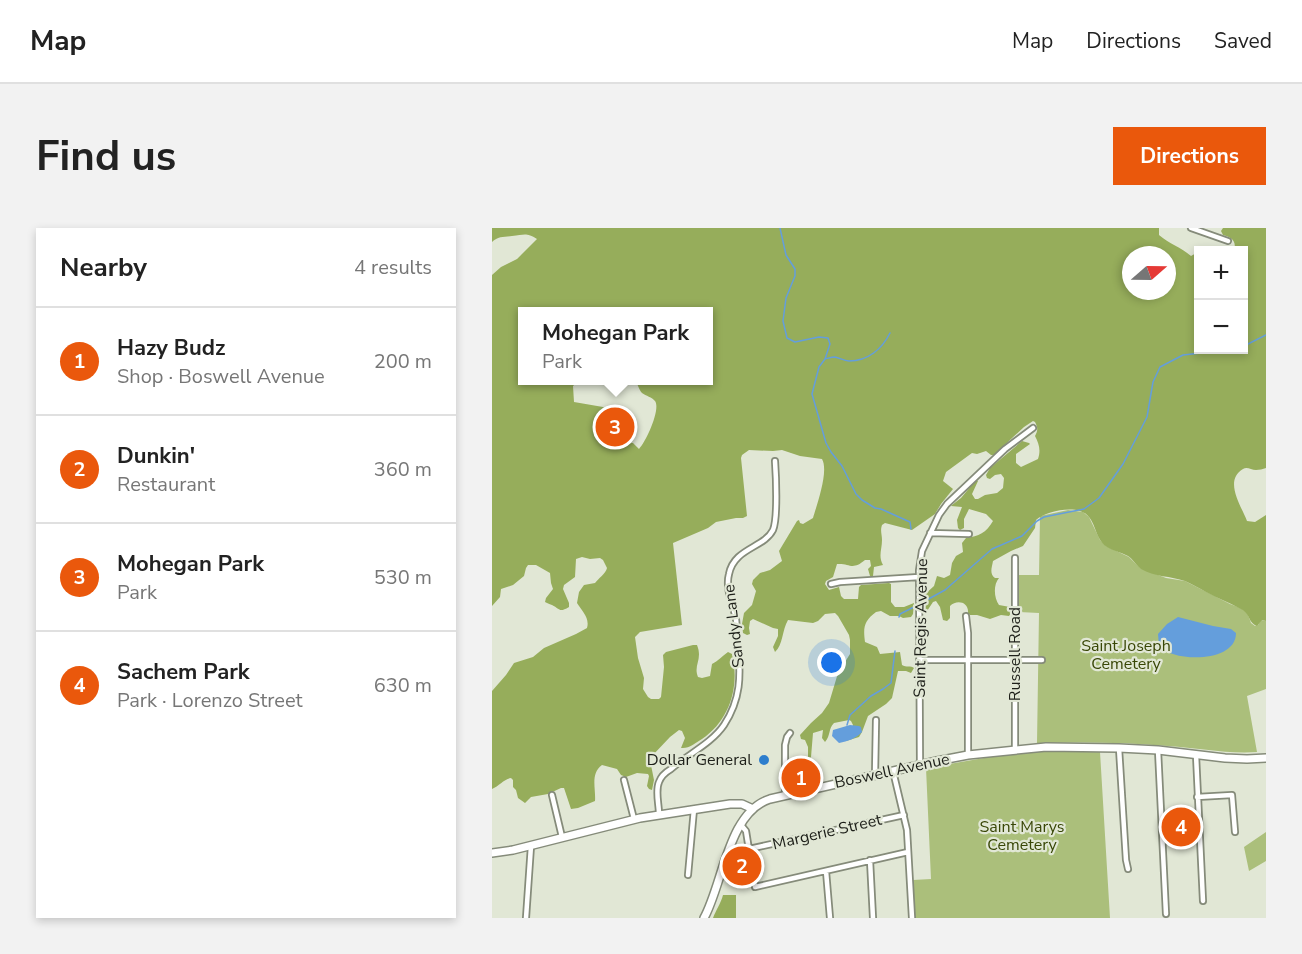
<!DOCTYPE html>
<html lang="en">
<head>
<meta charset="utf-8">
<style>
	:root { --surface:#fff; --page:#f2f2f2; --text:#222; --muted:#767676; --line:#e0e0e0; --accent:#ea580c }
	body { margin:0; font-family:"Nunito Sans",sans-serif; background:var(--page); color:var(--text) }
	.controls { position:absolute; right:18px; top:18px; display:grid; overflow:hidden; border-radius:0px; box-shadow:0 3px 9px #0003 }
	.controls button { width:54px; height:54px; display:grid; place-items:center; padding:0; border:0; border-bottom:2px solid var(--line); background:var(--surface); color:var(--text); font:30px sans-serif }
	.compass { position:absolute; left:630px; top:18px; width:54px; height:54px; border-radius:50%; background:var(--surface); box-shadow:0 3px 9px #0003; rotate:70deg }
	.you { position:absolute; left:340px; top:435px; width:21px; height:21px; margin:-15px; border:4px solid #fff; border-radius:50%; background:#1a73e8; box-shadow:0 0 0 9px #1a73e833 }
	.badge { display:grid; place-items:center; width:39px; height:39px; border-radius:50%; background:var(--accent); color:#fff; font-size:20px; font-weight:700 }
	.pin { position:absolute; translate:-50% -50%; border:3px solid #fff; box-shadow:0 2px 6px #0006 }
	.popup { position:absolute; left:26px; top:79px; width:195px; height:78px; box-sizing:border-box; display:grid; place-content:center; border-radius:0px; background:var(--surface); filter:drop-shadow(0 2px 4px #0005); font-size:20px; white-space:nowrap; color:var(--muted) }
	.popup b { font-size:22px; color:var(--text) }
	.popup::after { content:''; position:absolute; left:50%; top:100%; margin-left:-12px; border:12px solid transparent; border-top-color:var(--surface) }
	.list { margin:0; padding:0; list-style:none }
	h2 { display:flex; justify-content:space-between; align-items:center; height:78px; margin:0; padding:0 24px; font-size:26px }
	h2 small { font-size:20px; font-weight:400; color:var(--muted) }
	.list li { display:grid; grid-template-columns:39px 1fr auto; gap:18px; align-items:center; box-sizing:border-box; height:108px; padding:0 24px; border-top:2px solid var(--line) }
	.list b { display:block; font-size:22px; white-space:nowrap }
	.list p { margin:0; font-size:20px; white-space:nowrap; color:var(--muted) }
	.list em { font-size:20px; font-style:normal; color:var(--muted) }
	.map { position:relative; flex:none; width:774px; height:690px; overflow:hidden; border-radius:0px }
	header { display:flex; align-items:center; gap:36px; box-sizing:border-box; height:84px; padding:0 30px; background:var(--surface); border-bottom:2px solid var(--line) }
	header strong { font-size:28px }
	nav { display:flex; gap:33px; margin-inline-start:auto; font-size:21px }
	.intro { display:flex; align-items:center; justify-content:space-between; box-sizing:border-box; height:144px; padding:0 36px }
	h1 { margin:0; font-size:42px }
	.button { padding:15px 27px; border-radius:0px; background:var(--accent); color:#fff; font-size:21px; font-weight:700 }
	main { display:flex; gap:36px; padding:0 36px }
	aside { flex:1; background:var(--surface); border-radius:0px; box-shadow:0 3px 9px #0003 }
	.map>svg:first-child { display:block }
	.green { fill:#abbf7b }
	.forest { fill:#96ad5b; fill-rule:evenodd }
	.water { fill:#649edc }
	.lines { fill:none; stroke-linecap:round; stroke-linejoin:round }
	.stream { stroke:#649edc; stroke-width:1.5 }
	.street-casing { stroke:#858b7a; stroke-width:8 }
	.secondary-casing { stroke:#858b7a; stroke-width:10 }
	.street { stroke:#fff; stroke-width:4.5 }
	.secondary { stroke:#fff; stroke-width:7 }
	.poi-dot { fill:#2d7ecd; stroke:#e1e7d5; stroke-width:2 }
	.labels { text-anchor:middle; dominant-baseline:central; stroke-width:4.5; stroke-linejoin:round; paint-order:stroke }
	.street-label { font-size:16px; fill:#1d1f19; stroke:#e1e7d5 }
	.park-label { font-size:16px; fill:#384606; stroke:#e1e7d5 }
	.poi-label { font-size:16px; fill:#1d1f19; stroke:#e1e7d5; text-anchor:end }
</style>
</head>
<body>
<header>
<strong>Map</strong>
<nav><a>Map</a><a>Directions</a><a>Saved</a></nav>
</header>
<div class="intro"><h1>Find us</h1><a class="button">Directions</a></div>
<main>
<aside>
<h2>Nearby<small>4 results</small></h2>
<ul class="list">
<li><span class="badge">1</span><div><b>Hazy Budz</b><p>Shop · Boswell Avenue</p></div><em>200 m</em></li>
<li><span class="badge">2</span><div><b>Dunkin'</b><p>Restaurant</p></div><em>360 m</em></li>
<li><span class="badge">3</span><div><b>Mohegan Park</b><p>Park</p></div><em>530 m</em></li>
<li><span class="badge">4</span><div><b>Sachem Park</b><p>Park · Lorenzo Street</p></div><em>630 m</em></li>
</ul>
</aside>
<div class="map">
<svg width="774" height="690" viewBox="0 0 774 690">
	<rect width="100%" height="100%" fill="#e1e7d5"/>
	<path class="green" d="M576,282L591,284L597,289L608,312L614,318L637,329L648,340L674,350L693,353L738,376L746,379L755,384L759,395L763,398L766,397L769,392L774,393V461L755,468L765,524C735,526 706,520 676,518C633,514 589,514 545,515L547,385L527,384V347H547L548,288Z
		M546,524H608L618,690H423L421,652L439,651L434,540L498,529Z
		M704,587L706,609L673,611L671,589Z
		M774,604V633L757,643L752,619Z"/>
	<path class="forest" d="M0,0H667V7C677,16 689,19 699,28L706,24V122H752V22H742C745,13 739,9 731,7L729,3L731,0H774V240C771,241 767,242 764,242C759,242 755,238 751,241C731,253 750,279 755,293L763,294L774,287V393L770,392L765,398C755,394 760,386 747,380C736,374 725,370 714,364C707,360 700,356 693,353C679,348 662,349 649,341C644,337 641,331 636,328C629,324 621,323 615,319C601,310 605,288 588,283C575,279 553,284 544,292L543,300L531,318L519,323L501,333C500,339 497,346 503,350H507C501,357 502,370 507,377L518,379L519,385L517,388L509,387L498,391L485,387H478L476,385C477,374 465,371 458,378V390L455,393L451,392L448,379L444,373L441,374L435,383L432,384L431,368L442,358L445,348L452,350L458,347L460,335L464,328L471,324L470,315L474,310C487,308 494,305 501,293L494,286L477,281L472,291V300L468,302L466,300L465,292L470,279L459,278L460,277L469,270L484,252L486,253L480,266L483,271H486L493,267L505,265L511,260L512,250L509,246L503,247L498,251L495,250L494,247L498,240L530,213L537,215L538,216L524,226V235L529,239L546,231C549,222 547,216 543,208C546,202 546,200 543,194L541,193L532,199L502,227H499L494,223L485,226L480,225L454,244L451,253L461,261L449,276L443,286L420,302L393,295L390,297C388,303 390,306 390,312C390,322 386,328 391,337L382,339L381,348H378L376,341L379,338L378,332H373C360,343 358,335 345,336L341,349L334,353L333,356L337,362L347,359L349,368L352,371H366L367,359L369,357L397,355L399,356V374L403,379H412L422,375L421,386L419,389L411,390L407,388H398L389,383L384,384C372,393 371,399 373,414L385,419L388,426L408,424L410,437C414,440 419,437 422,440L419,445L414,443H406L400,470L394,476L376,488L370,504L367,509L354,513L361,497L359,493L357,492L342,495C336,501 339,507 333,514L330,510L331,502L321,505L319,529L316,532V519L313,512L309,511L308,507L319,495L330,485L337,475L346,445L358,426V412L357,407L346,388L343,385L333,386L326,393L321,395L296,392C290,402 291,417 283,424L281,419L286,408V401L281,400L261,391L258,393L257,400L258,406L255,407L251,405L250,396L252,385L260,377L264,363L260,356L261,352L268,345L278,342L290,333L287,323L305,293L307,292L308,295L311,296L321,290C325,276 337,243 330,231L308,228L290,222L281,223L257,222L250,227L249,230L255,288L251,290H244L224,294L216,300L181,315L190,397L148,404L143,409L146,430L152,450L151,461L156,469L159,471H167L169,469L172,439L171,427L174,424L201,417H205C211,432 201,437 206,449L210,450L218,448L220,436C226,433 230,428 236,424L240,426C248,458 238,492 210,511C203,515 197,521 189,520L193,510L190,503L187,502L178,509L160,528L158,532L162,552L160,562L157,561L155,558L157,548L156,546L145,545L134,549L129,547L125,541L110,537C98,546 104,560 103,573L86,580L79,581L72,560H69L56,566L39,569L33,575L26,570L24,562L21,559V552L19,550C12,551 7,558 0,561V463L14,447L22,435L41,429L52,420L84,406L95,400C98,390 90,383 85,375L87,364L92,357L103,355C106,351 114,345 115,340L111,332L108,330L98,331L90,329L84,331L83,349L72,357L71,361L77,375V379C67,385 68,381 60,377C57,376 55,375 53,374L54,370L61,361L59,355L58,345L44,337H36L34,340L32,348L21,357L9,361L8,369L0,378V47L9,39L25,31L45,11C34,4 32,7 20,8C12,9 6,8 0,14ZM639,27H675V63H639ZM30,83H216V152L143,153C146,156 147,162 150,165C154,168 160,169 163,173C169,181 154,214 147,221L141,215L132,214L126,211L122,200L121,186L120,184L111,179L82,174L81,158L87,153L30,152Z
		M231,667H244V690H221C224,682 229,675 231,667Z"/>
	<path class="water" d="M686,389L721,398L739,401L744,405C744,436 680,434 667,418L666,406L675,396Z
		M358,497L367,498L369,499L370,504C363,511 356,513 347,515L340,508L341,502Z"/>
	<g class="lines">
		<path class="stream" d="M288,0L294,27L303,41V48L294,70L291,93L295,110L303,114L327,109L336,110L338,116L333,131L327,139L320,166L334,215L339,224L350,238L364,266L370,272L383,280L389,281L418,294L419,301
			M752,118L774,107
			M333,131C337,130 340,129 343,129C348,130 352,133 357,133C376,133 390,121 398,105
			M431,374L453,362L500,321L530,308L545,293L552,289L592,281L607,270L631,236L655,189L661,154L668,139L691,127L736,122
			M407,389L408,386L422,379
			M355,497L358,487L379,468L391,461L399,455L403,423"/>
		<g class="street-casing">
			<path id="street" d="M699,0L736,13
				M438,305L477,306
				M339,356L348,354L427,349
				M474,388L476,405V527
				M427,432H550
				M627,520L634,632L636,641
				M523,522V330
				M666,522L674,686
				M704,527L711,673
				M428,537L427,342L430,323L447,287L455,276L513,221L541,200
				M401,543L415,602L420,690
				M383,547L384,492
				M132,552L142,591
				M60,567L70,609
				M293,567V517L295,509L298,505
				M705,569L740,567L743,604
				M167,586C167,576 163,563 167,554C169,548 174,544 179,541C195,527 220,515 232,497C249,471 249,448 246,418C245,409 245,400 244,391C241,376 233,361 237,346C242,320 272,320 281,302C286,290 284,247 283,233
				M249,597L254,603L263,659L416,624
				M257,621L412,587
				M378,632L381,690
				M334,643L338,690
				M196,647L202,581
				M34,690L39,618"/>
		</g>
		<g class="secondary-casing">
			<path id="secondary" d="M0,625L21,622L148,590L238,576H250L261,581
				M212,690C231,656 236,584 278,571L445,533L476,527L554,519L627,520L666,522L733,530L755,531L774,530"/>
		</g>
		<use href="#street" class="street"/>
		<use href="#secondary" class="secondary"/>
	</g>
	<circle class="poi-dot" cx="272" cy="532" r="6"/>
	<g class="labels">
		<g class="street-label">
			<text transform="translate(242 398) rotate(-97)">Sandy Lane</text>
			<text transform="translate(429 400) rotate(-89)">Saint Regis Avenue</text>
			<text transform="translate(523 426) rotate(-90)">Russell Road</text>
			<text transform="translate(400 543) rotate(-12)">Boswell Avenue</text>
			<text transform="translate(335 604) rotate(-13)">Margerie Street</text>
		</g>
		<g class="park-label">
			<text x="634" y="418">Saint Joseph<tspan x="634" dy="18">Cemetery</tspan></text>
			<text x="530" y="599">Saint Marys<tspan x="530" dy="18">Cemetery</tspan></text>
		</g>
		<g class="poi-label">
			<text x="260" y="532">Dollar General</text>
		</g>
	</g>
</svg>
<div class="controls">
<button>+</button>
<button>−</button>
</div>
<svg class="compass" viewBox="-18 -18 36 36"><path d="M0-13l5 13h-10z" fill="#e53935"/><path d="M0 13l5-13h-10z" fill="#767676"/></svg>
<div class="you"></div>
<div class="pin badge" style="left:309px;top:550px">1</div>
<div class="pin badge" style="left:250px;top:638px">2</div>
<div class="pin badge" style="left:123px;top:199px">3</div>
<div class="popup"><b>Mohegan Park</b>Park</div>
<div class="pin badge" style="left:689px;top:599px">4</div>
</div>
</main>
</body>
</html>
